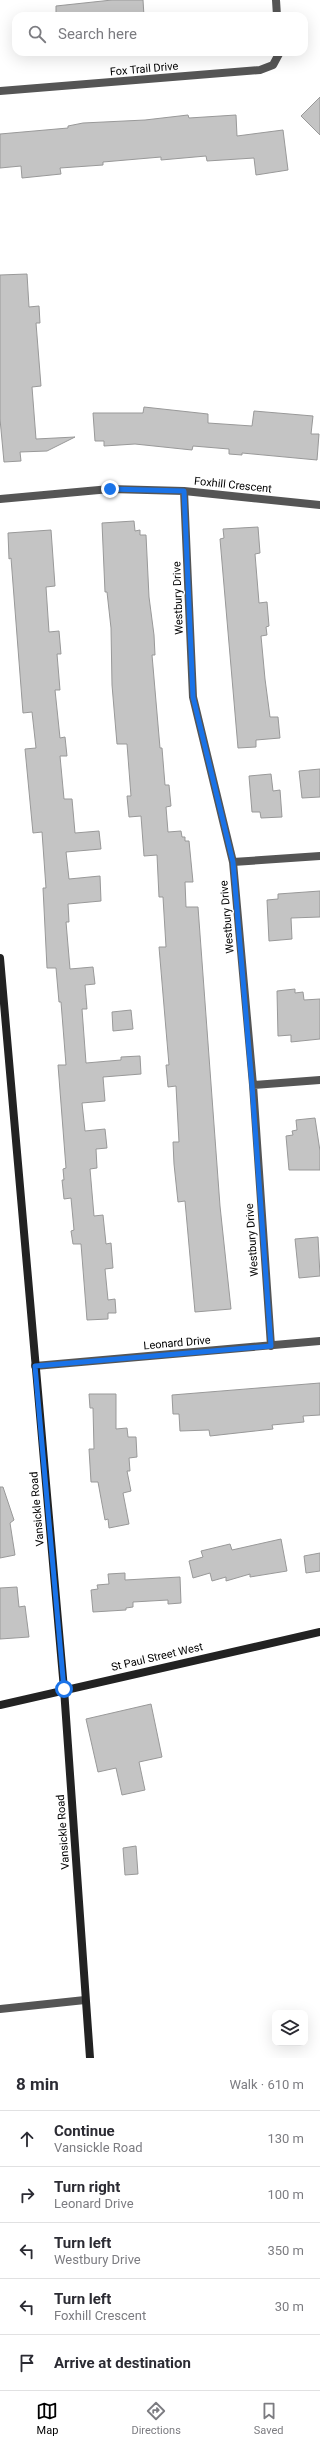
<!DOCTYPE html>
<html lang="en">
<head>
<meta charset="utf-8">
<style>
	:root { --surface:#fff; --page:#f2f2f3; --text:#2b2b33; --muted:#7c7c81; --line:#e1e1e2; --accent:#000 }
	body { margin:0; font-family:Roboto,sans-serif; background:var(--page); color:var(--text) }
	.controls { position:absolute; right:12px; bottom:12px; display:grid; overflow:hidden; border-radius:8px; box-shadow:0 4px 16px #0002 }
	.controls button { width:36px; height:36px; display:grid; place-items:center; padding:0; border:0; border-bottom:1px solid var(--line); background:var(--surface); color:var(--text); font:20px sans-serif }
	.stop { position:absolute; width:12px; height:12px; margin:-9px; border:3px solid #1a73e8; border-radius:50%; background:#fff }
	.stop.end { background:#1a73e8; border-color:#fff; box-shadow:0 1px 4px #0008 }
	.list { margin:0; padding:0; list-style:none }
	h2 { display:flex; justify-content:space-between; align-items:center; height:52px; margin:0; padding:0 16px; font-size:17px }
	h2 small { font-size:13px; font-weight:400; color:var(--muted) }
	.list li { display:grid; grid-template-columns:26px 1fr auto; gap:12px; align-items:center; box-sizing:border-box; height:56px; padding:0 16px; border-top:1px solid var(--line) }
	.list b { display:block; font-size:15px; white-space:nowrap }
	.list p { margin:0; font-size:13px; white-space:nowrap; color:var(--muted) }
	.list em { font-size:13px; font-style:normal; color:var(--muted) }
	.icon { flex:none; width:22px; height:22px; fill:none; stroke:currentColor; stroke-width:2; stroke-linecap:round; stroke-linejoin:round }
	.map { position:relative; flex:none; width:320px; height:2058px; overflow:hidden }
	.search { position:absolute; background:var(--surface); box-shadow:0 4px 16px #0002; left:12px; right:12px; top:12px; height:44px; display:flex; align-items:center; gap:10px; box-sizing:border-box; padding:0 14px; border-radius:12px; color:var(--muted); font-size:15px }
	.sheet { height:332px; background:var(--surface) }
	nav { display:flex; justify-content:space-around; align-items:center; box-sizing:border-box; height:56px; border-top:1px solid var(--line); background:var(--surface); font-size:11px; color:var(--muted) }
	nav a { display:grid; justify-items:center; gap:2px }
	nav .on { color:var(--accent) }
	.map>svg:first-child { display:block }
	.building { fill:#c4c4c4; stroke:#999 }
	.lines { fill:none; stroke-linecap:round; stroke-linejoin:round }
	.street { stroke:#555; stroke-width:8 }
	.secondary { stroke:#222; stroke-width:8 }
	.route { stroke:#1a73e8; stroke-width:5 }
	.labels { text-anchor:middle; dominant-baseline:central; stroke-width:3; stroke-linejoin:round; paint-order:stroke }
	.street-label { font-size:11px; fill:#000; stroke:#fff }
</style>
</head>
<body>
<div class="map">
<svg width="320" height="2058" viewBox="0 0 320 2058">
	<rect width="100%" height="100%" fill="#fff"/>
	<path class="building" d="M112,0H143L144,16H56V6Z
		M320,97V135L301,116Z
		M188,115L189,118L236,115L237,136L283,130L288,170L256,175L254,158L207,161L206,156L161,160V157L103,162V165L60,168L61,174L22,178L21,166L0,168V134L68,128V126L83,123L145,120Z
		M27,274L29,307L39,306L40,323H36L41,386L32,387L36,439L75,437L47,451L20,452L21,461L4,462L0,419V275Z
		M144,407L208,414V423L252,426L254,411L313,416L311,434H319L317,460L242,453V455L229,454V449L193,446L192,450L135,444L104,446V441H95L93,413H143Z
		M134,521L135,531L140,530V535H146L149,597L154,635L155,655H152L160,748H162L165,785H169L171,806L166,807L168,832L181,831L182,837H185V841H189L193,882H185L186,907H198L220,1206L231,1309L195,1312L185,1201L178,1202L174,1164L173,1142H179L176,1086L168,1087L166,1065H169L159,947H166L163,897H159L157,855L144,856L141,816L129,817L127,796H131L127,744H117L112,685L111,628L107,592H105L102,523Z
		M258,527L260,553L255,554L259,603L267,602L269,626L266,627L267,635L261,636L265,679L270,717H278L280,738L256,740V747L238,748L220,539L224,538L223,529Z
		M51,530L55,586L46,587L49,632L59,631L61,654H57L60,690H55L60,738L65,737L67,756H60L64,799H72L75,833L99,831L101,849L66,852L69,879L100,876L101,901L68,904L69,922H66L70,969L93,967L95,984L85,985L87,1009H82L86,1063L121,1060V1057L140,1056L141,1074L103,1077L105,1101L82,1103L85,1131L105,1129L107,1148L96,1149L97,1168L90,1169L94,1216L103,1215L106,1244L111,1243L113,1268L105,1269L108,1300L115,1299L116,1313H108V1319L87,1320L81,1244H73L71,1231L74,1230L71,1198L64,1199L62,1180H64L63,1169L66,1168L58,1065H66L61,1002H59L56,968H47L43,888H46L42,832L33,833L25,749L36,748L32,712L23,713L11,558L9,559L8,533Z
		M320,769V797L302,798L299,771Z
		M271,774L273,791L280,790L282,817L261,818L260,812H252L249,776Z
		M320,891V917L291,918L292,939L269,941L267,900L278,899V894Z
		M295,989V993L303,992L304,1000L320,999V1039L291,1042V1035L278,1036L277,991Z
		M131,1010L133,1029L113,1031L112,1012Z
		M315,1118L320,1151V1170H289L286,1136L293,1135L292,1131L297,1130L296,1120Z
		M318,1237L320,1276L299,1278L295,1239Z
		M320,1383V1415L303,1416L304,1422L272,1425L273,1429L210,1436L209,1430L180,1431L179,1414H173L172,1395Z
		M89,1394H116V1429L127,1428L128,1437H136L137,1457L129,1458L130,1471H127L131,1491L123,1493L129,1524L109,1528L108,1519L105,1520L98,1482H91L89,1449H94L93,1408H90Z
		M0,1487H3L14,1520L10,1523L15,1555L0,1558Z
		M281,1539L287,1571L250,1577V1574L226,1581V1577L212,1581L210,1573L193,1578L189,1561L203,1557L201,1551L230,1544L232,1550Z
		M320,1553V1571L306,1573L304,1556Z
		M125,1573V1580L180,1577L181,1603L168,1604V1600L133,1602V1607L126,1608V1610L93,1612L91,1590L98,1589L97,1585L109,1584L108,1574Z
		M17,1587L19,1607L25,1606L29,1637L0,1639V1588Z
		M151,1704L162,1757L139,1762L145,1790L122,1795L116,1768L98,1772L86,1719Z
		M136,1846L138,1874L125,1875L123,1848Z"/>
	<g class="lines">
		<path class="street" d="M276,0L277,16
			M0,91L260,70L273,65L280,52
			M184,491L193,697L233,862L253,1085L271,1346
			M0,499L110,489L184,491L320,505
			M233,862L320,856
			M253,1085L320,1080
			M35,1366L320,1341
			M0,2009L85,2000"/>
		<path class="secondary" d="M0,958L64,1689L90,2058
			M0,1705L320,1632"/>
	</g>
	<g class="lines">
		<path class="route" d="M64,1689L35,1366L271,1346L252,1085L233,862L193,697L184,491L110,489"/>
	</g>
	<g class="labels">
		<g class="street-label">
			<text transform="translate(144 69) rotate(-5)">Fox Trail Drive</text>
			<text transform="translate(233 485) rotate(6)">Foxhill Crescent</text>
			<text transform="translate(178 598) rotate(-92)">Westbury Drive</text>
			<text transform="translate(227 917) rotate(-95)">Westbury Drive</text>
			<text transform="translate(252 1240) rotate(-94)">Westbury Drive</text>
			<text transform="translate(177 1343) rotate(-5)">Leonard Drive</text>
			<text transform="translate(37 1509) rotate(-95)">Vansickle Road</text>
			<text transform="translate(157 1657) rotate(-13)">St Paul Street West</text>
			<text transform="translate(63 1832) rotate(-94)">Vansickle Road</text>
		</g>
	</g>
</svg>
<div class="controls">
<button><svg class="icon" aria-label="layers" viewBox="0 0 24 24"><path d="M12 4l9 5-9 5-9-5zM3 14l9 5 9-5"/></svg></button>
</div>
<div class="stop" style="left:64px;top:1689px"></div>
<div class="stop end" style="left:110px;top:489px"></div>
<div class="search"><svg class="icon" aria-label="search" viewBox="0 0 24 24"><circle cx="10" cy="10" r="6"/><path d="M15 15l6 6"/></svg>Search here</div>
</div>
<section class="sheet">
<h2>8 min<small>Walk · 610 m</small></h2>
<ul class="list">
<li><svg class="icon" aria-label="ahead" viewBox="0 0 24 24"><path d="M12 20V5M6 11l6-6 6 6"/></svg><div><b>Continue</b><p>Vansickle Road</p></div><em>130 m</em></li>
<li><svg class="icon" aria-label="right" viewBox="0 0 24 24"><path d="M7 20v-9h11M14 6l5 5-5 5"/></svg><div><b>Turn right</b><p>Leonard Drive</p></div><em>100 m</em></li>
<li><svg class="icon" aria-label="left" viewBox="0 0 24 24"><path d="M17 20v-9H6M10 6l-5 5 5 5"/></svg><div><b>Turn left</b><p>Westbury Drive</p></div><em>350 m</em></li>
<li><svg class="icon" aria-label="left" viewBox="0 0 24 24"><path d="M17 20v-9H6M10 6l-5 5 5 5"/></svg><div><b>Turn left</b><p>Foxhill Crescent</p></div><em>30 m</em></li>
<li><svg class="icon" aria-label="arrive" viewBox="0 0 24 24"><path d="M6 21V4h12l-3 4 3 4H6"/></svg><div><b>Arrive at destination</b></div></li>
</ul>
</section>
<nav>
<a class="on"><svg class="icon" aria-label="map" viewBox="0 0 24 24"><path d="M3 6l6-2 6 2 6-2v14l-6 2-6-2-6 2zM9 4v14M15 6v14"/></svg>Map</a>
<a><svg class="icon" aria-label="directions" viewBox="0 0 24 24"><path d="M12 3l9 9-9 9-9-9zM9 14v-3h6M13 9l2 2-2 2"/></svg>Directions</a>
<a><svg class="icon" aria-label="saved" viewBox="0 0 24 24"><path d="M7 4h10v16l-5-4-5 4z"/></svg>Saved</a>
</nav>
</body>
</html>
